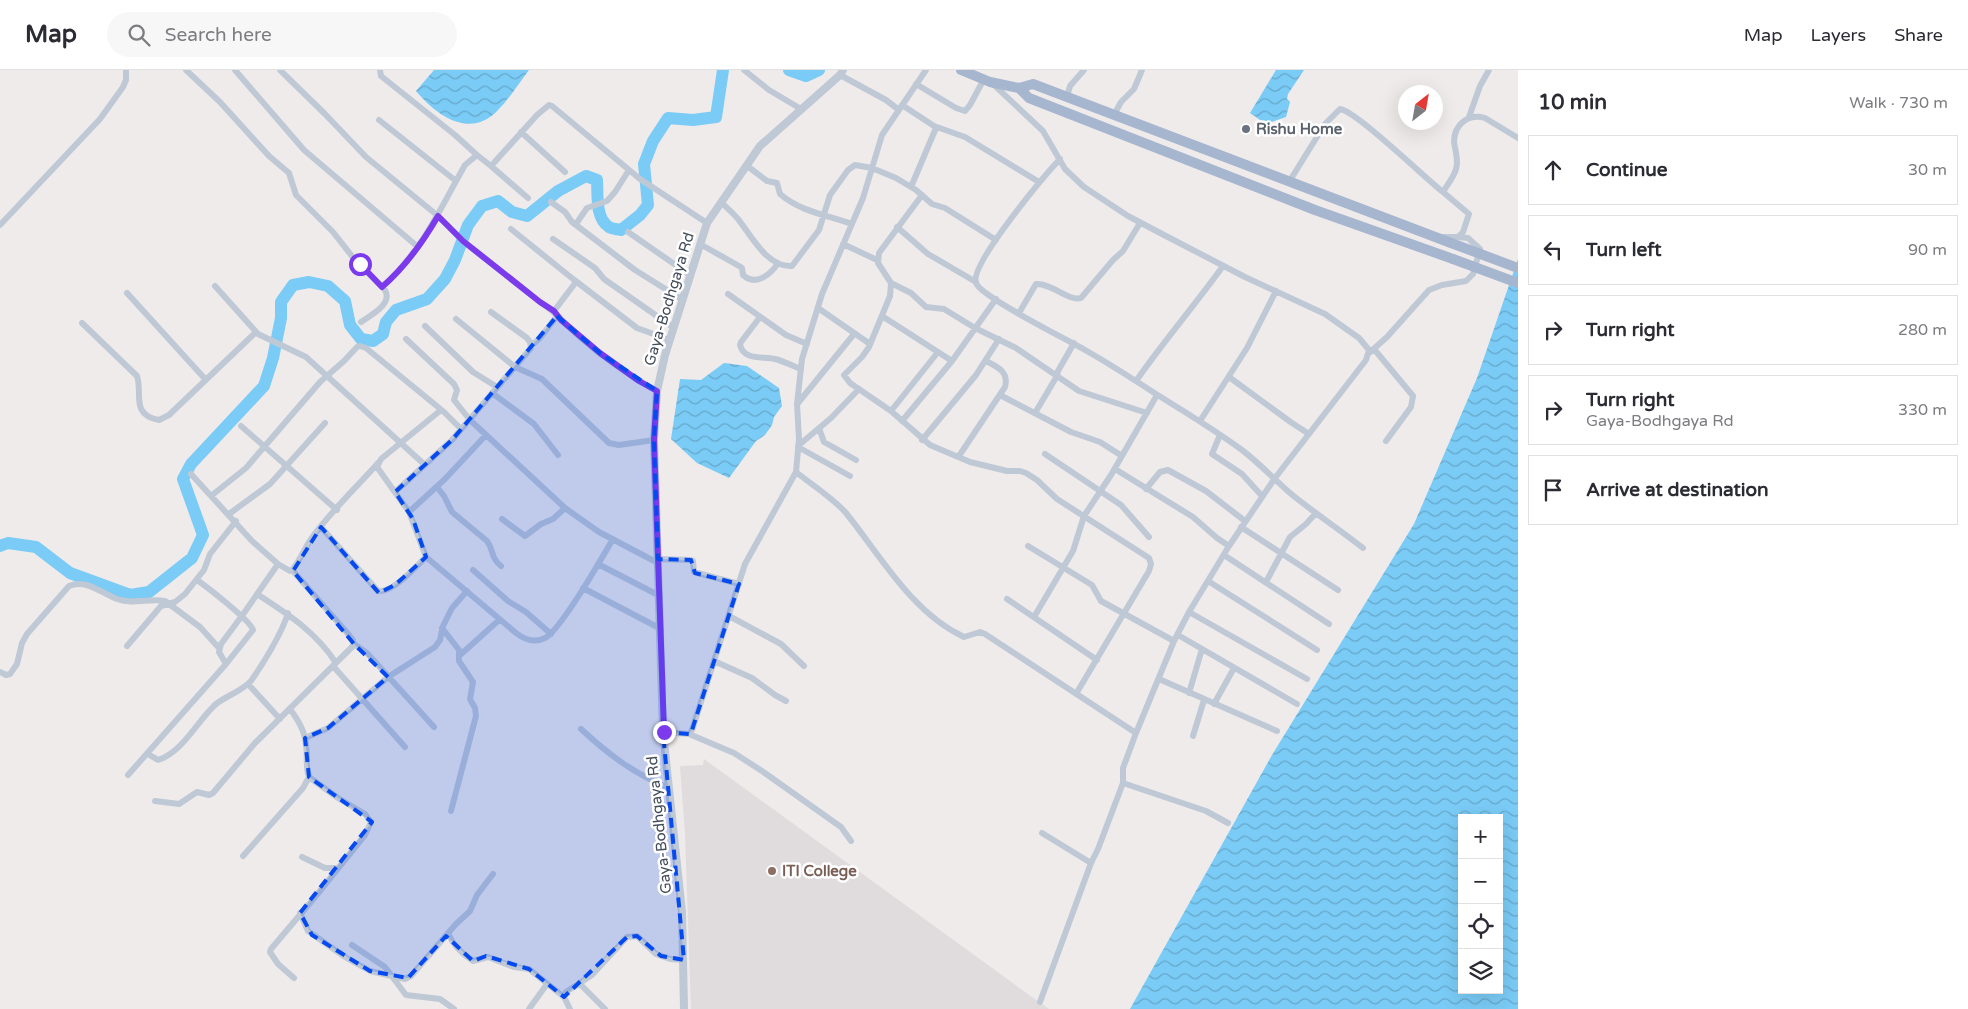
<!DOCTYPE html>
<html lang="en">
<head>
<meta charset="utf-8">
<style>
	:root { --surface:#fff; --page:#f7f7f7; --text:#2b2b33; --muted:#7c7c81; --line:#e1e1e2 }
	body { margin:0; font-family:"Varela Round",sans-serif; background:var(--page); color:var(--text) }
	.controls { position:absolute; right:15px; bottom:15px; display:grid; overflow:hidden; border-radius:0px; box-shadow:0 5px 20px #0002 }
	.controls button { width:45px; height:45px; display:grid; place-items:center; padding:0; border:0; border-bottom:1px solid var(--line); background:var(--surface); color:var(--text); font:25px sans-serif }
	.compass { position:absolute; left:1398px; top:15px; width:45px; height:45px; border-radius:50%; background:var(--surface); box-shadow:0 5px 20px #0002; rotate:31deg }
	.stop { position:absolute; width:15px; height:15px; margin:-11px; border:4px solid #7c3aed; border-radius:50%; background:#fff }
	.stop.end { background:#7c3aed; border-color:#fff; box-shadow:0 1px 5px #0008 }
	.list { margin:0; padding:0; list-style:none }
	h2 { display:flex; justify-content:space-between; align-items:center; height:65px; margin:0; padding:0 20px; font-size:21px }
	h2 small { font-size:16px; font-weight:400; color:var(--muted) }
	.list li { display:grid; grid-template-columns:32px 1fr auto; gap:15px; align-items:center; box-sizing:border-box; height:70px; margin:0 10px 10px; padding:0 10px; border:1px solid var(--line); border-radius:0px }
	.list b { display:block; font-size:19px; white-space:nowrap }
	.list p { margin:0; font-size:16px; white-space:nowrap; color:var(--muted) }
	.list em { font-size:16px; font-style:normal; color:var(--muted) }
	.icon { flex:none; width:28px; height:28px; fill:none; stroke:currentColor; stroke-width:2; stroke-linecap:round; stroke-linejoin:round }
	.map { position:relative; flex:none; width:1518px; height:939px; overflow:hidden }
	header { display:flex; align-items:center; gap:30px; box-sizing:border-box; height:70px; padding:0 25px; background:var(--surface); border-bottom:1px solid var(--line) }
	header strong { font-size:24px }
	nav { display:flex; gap:28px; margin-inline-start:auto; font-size:18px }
	.search { width:350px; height:45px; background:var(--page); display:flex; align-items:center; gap:12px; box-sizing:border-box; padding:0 18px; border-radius:28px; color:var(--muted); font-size:19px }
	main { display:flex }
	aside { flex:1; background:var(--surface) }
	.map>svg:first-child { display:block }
	.education { fill:#e0dcdd }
	.water { fill:url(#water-waves); fill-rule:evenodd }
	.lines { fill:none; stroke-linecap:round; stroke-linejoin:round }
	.river { stroke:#7acbf6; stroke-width:12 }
	.minor { stroke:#bfc8d5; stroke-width:6 }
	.tertiary { stroke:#bfc8d5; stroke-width:8 }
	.primary { stroke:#a7b6cf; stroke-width:10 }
	.primary-bridge { stroke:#a7b6cf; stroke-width:10 }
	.route { stroke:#7c3aed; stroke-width:6 }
	.marked { fill:#044af0; fill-opacity:0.2; stroke:#044af0; stroke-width:4; stroke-dasharray:10 6; stroke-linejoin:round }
	.worship-dot { fill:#6b7280; stroke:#fff; stroke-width:2 }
	.education-dot { fill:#8d6e63; stroke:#fff; stroke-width:2 }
	.labels { text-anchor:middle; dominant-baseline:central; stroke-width:5; stroke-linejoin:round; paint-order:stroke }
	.worship-label { font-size:15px; font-weight:bold; fill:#5b616d; stroke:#fff; text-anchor:start }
	.street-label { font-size:15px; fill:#424c5b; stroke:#fff }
	.education-label { font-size:15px; font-weight:bold; fill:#785e54; stroke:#fff; text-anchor:start }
</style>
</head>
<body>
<header>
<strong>Map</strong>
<div class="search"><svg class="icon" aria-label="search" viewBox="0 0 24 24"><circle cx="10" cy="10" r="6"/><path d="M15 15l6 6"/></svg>Search here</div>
<nav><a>Map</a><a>Layers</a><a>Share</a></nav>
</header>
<main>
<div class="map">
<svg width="1518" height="939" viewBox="0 0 1518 939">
	<defs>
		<pattern id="water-waves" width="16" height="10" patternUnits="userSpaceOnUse" patternTransform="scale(1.25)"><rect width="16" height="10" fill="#7acbf6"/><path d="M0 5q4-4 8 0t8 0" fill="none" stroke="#66a7ca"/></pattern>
	</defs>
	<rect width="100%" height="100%" fill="#efebeb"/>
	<path class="education" d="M704,689L1032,927L1049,939H691L685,764L680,696L703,695Z"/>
	<path class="water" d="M434,0H529C519,13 510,28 498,40C470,70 436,45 416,21Z
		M1276,0H1304L1288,24L1287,29L1290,32L1286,47L1266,54L1250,43Z
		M1518,189V939H1130L1272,685L1414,454L1477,308ZM1462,748H1499V920H1462Z
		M724,293L747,296L779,318L782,336L774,347L772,355L765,365L756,371L729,408L697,393L671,369L680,309L701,310Z"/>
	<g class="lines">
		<path class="river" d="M789,0L806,6L819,0
			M0,476L8,473L36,477L70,503L130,525L149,522L192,488L203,465L183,409L191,394L264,316L273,288L281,248V232L293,215L309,212L328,216L345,231L350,255L361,269L373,271L383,264L386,252L396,240L427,229L445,209L455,190L468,155L482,136L498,131L512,142L527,146L558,121L586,106L597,110C598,125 595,148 609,157C612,159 617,159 621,160L640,145L648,135L644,94L653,71L668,48L693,50L716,47L723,0"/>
		<path class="minor" d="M186,0L220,32L269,86L289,103L296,125L333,162L355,190L385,220C393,234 371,245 361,252
			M235,0L304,80L418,177
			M280,0L325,44L366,87L438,146L463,171L540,232C556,242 567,256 581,268C604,288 630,306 657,321
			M380,0L381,6L386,10L455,65L477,85
			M744,0L769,20L801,39
			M926,0L882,65L863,128L822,224L802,289L797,334L799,369L796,402C812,415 832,427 846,443C880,485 912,543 964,567L980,562L985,564L1136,663
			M840,5L886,30L899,40
			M916,14L956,38L965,41L970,35L984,9
			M993,14L1043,61L1065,99L1084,117L1128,146L1164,165L1245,207L1325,244L1359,268L1369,280L1366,290L1275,408L1229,476L1189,542L1174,571L1136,663L1123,698V713L1098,779L1091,793L1040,932
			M1067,27L1070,16L1084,0
			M902,35L934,56L965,67L1039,112
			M1114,45L1121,32L1134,19L1142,0
			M1469,47L1480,16L1489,0
			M379,50L456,111
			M521,62L565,102
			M1060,89C1045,105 969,195 976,213C981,227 1068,270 1085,280C1110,294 1133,309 1156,324C1185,342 1215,360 1242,380C1259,393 1274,409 1290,423C1313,442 1339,459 1363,478
			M746,95L767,111L777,113L780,124C801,142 827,145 852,154
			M491,96L528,128
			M1289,112L1325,54L1340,39C1356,41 1425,108 1443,122
			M911,117L936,58
			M922,125L879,183L878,193L891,213L890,226L869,277L862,287L844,305L850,313L891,341L930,375L970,392L1007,401H1020L1026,403L1037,410L1057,429L1149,488L1151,494L1149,501L1076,624
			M551,132L565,142L572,152L635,200L683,230
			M721,132C727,138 733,143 738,149C751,165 767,198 792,196L819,160L830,125L848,100L855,95L872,98L896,108L916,120L932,134L945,138L996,170
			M576,154L587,138L607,131L615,122L629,100
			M0,155L100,49L123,17L126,10V0
			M897,157L928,184L976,212
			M511,159L573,209L637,258L670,270
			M628,162L690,205
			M1442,167H1458L1463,162L1469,144L1443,122C1447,115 1454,107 1456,99C1459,90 1455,80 1454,72C1454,54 1469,43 1485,48L1518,68
			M553,169L595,198L604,209L674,258
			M700,174L739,196L742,198L743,205C756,217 771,204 778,193
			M843,174L877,190
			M891,213L911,223L926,237L944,239L975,258L1016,278L1079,321L1147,343
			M215,216L258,264L306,287L425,395
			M382,217C421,183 440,139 465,95L477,85L491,96L537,45L549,35L552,36L640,109L707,153
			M127,223L206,310
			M728,224L786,265L807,274
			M818,238L870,274
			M554,241L576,212
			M1019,243L1036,214C1052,213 1069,232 1081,228L1113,190L1123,181L1140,153
			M882,246L952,291
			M760,247L741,272L740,275C744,291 763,286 775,289C784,291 792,296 801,299
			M456,249L515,297L542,309L609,373L619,375L654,370
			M82,253L137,306C143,323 130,345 159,350L169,345L256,262
			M425,256L473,302L497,317
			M406,269L454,314L457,320L454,330L470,350L565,438L599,462L658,493
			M532,275L540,268L557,246
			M1374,279L1413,326L1411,337L1386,371
			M1368,284L1387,267L1429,220L1442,215L1466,211L1473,204L1480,179L1468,168L1458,167
			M1229,307L1292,353L1309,364
			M1136,311C1163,272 1195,235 1223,196
			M492,323L534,354L558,385
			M1000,325L1071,362L1100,372L1122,386
			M798,333L854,264
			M441,340L381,389L377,397L409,442L426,487L516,563C525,570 535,573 545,568C560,561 602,488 613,469
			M891,341L938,282
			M1035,343L1057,306L1058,301L1074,273
			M902,351L952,291L996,229
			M1200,351L1247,278L1276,221
			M241,356L337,440
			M819,358L824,372L856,390
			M1220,365L1212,384L1242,404L1262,426
			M922,370L976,305L999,269
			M799,375L831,348L859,319
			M798,377L850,406
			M1045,384L1121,435L1149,467
			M959,386L1005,317C1009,302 998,297 986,291
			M1115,399L1193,447L1217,468L1229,476
			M191,404L252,471L278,494L290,501C296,499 305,477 311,469C330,442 356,418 378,393
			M437,417L444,426L452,442L487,471C494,480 490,487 501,496
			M1146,419L1160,402L1168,400L1206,421L1245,451
			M395,422L452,370L531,278L530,272L527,268L491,242
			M211,426L246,398L320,312L344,291L357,277L360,276L366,278L444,342L461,359
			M409,442L445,409L486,365
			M229,444L270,414L325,353
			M502,449L525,466L541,454L553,449L565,438
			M321,457L378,521C393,523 415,497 426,487
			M1241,457L1338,520
			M1028,476L1092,515L1101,531L1174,571
			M1224,485L1329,554
			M658,489L691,490L693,491L694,502L739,514
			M598,494L660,526
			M473,500L508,531L526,542L551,564
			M1208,511L1317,580
			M1266,512L1290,467L1306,454L1316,443
			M583,518L661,559
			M257,524C288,544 316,562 336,593
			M1007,529L1097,590
			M1189,542L1307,609
			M729,546L781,574L804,596
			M1034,547L1073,481L1084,446L1111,405L1157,325
			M442,558L459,580V591L473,612L470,629L475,638L476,646L451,741
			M1178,565L1297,634
			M354,574L367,583L434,657
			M127,576L161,536L175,532L185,524L204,500L210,484L236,451
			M459,586L499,550
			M714,591L752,608L775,625L786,631
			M226,594L219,582L221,574L244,543L278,494
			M333,596L405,677
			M0,602L6,605L10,604L17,594L22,573L27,564L69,516C87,509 101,523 117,529C134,535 149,528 165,531L200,557L219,578
			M1159,609L1277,661
			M248,614L280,649
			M1189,623L1202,579
			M1214,634L1234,598
			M581,659C608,684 634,704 669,718
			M663,662L689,664L692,660L745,494L796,402
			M689,664L734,683L762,701L841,757L851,771
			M1193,666L1204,630
			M305,668L328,658L388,607L435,577L440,570L443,556L452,538L467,521
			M148,684L158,690C183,682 197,651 216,634C226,626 242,621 251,611C263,594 282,563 288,543
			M128,705L226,594L253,560C251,551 207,517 197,510
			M1123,713L1206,741L1228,753
			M155,731L179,734L197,722L209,725L213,723L255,673L353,576V570L349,565L293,501
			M1042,763L1091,793
			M243,786L303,718L309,707C305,696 308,687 306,675C305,661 298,650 290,639
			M302,787L325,798H338
			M300,843L308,861L345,887L370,901L405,909L411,906L456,854L470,841L477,825L493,804
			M448,863C453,876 462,884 473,891L488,887L514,897L529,899L564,927
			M352,875L385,897L406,925L440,929L454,939
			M294,908L278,894L270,882L271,879L315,827L365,765L371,752L365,744L338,728L309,707
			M579,913L605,939
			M529,939L547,914
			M570,939L564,927L566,922L592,905L627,867L637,866L656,884L670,889L684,890"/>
		<path class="tertiary" d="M684,939L682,842L663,662L654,370L657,321L665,285L707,153L760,76L840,5L843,0"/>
		<path class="primary" d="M961,0L990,12L1019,18L1029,28L1315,140L1453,189
			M1019,18L1033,14L1451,173"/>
		<path class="primary-bridge" d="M1451,173L1518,198
			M1453,189L1518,213"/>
	</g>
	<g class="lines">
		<path class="route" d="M360,194L382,217C405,197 423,172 438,146L463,171L540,232L554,241L561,250L600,283L639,311L657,321L654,370L664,662"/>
	</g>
	<path class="marked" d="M557,246L600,283L657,321L654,370L658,489L691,490L695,503L739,514L692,660L689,664L663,662L684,890L661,886L637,866L627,867L564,927L529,899L486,886L473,891L446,866L408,908L370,901L312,865L300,843L372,752L309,707L305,668L328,658L388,607L354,574L293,501L321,457L379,523L395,515L426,487L413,449L395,422L452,370Z"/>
	<circle class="worship-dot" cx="1246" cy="59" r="5"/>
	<circle class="education-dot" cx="772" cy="801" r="5"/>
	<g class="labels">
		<g class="worship-label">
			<text x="1256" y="59">Rishu Home</text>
		</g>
		<g class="street-label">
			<text transform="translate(669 229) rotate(-73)">Gaya-Bodhgaya Rd</text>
			<text transform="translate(659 755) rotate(-96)">Gaya-Bodhgaya Rd</text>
		</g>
		<g class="education-label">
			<text x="782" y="801">ITI College</text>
		</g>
	</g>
</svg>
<div class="controls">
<button>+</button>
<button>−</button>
<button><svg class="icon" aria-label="locate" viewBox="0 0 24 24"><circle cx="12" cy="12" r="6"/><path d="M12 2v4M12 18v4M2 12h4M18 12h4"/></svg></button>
<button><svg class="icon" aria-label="layers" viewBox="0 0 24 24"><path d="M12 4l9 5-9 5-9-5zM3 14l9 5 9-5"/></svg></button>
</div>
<svg class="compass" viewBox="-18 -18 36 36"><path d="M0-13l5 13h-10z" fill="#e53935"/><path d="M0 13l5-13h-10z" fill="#7c7c81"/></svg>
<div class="stop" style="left:360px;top:194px"></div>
<div class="stop end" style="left:664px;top:662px"></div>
</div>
<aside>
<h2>10 min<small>Walk · 730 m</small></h2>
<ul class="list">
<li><svg class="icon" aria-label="ahead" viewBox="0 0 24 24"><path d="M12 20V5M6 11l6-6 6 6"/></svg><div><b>Continue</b></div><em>30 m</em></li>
<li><svg class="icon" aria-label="left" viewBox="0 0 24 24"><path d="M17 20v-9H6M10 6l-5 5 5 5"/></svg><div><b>Turn left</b></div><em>90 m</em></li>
<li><svg class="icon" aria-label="right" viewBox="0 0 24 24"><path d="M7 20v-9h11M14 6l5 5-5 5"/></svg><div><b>Turn right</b></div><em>280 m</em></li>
<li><svg class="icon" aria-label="right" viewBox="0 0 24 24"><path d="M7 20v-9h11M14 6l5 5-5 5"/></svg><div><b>Turn right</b><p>Gaya-Bodhgaya Rd</p></div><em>330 m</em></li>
<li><svg class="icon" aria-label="arrive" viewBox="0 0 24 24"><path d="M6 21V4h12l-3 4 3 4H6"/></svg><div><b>Arrive at destination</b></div></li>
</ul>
</aside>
</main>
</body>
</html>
